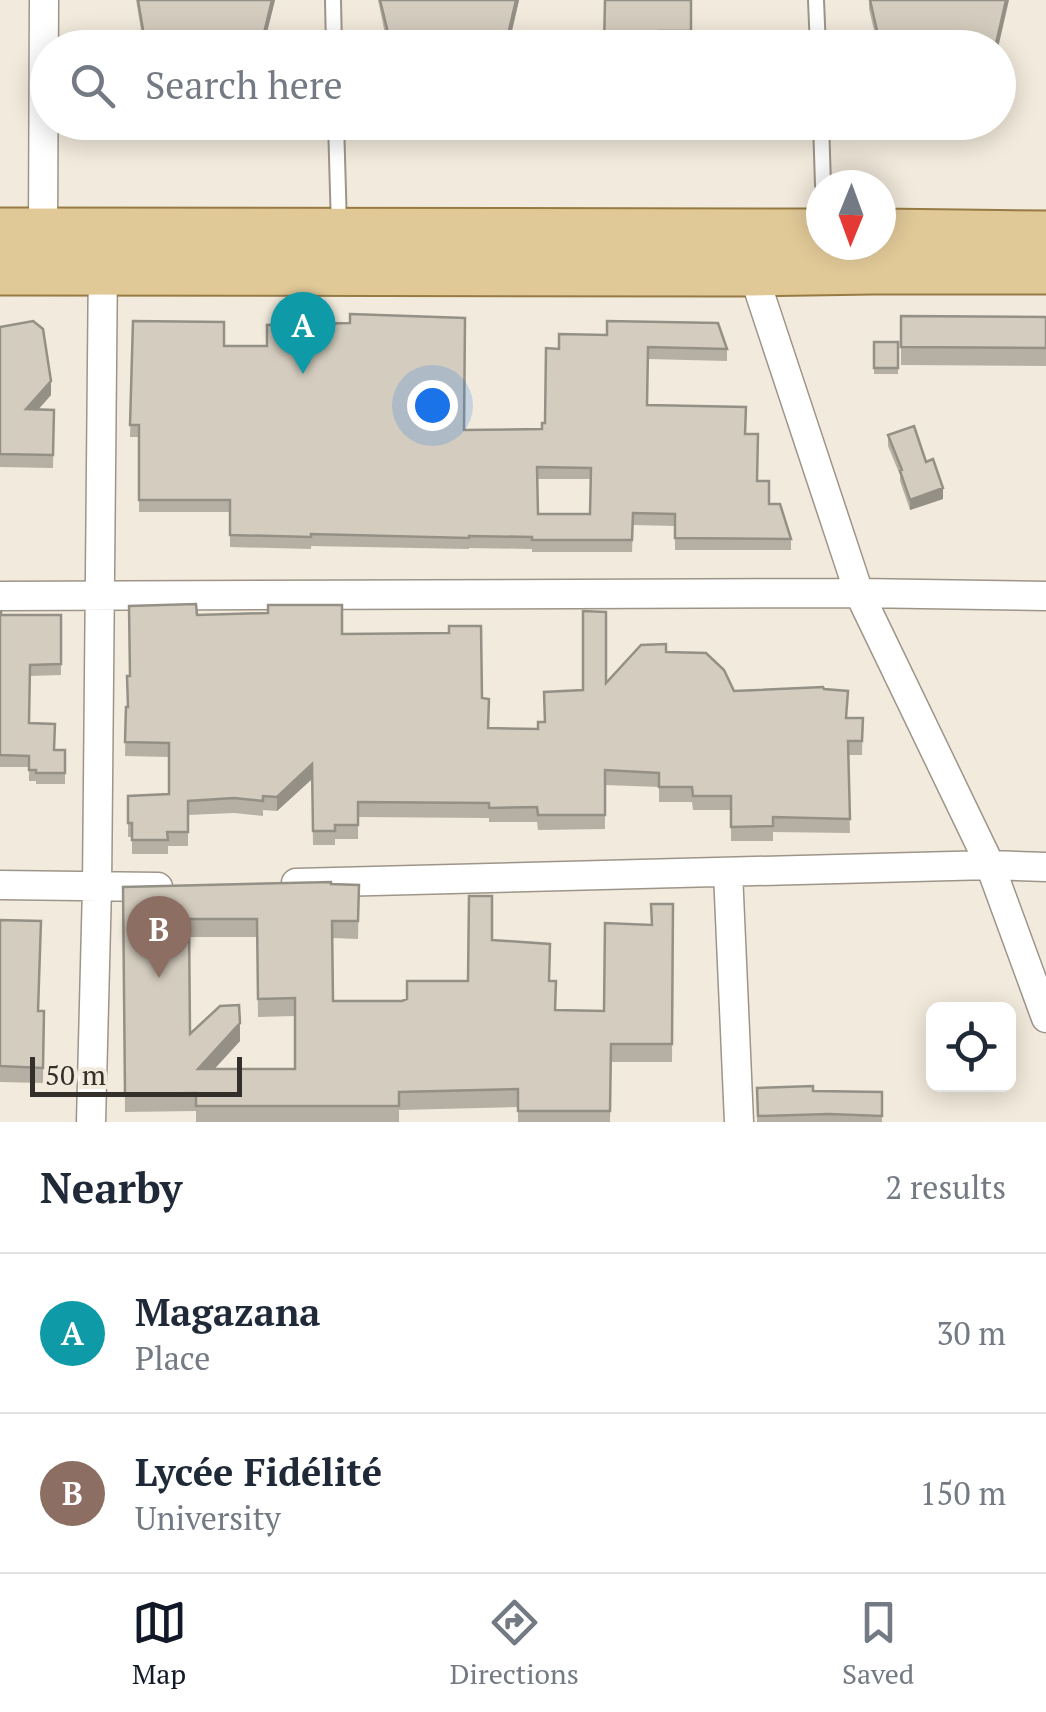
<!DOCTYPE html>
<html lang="en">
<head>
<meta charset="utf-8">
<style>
	:root { --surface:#fff; --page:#f2f2f3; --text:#1f2937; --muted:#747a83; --line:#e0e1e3; --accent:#111827 }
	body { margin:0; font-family:"PT Serif",serif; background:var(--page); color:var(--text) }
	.controls { position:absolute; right:30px; bottom:30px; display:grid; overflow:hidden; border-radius:15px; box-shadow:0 5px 25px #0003 }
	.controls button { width:90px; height:90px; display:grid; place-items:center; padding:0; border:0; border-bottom:2px solid var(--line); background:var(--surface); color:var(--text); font:50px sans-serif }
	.compass { position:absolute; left:806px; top:170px; width:90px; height:90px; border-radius:50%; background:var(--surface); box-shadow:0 5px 25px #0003; rotate:181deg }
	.scale { position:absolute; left:30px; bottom:25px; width:212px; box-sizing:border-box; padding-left:10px; border:5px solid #33302b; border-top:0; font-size:28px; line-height:35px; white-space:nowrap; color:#33302b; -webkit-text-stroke:8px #f2eadc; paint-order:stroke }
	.you { position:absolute; left:432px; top:405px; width:35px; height:35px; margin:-25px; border:8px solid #fff; border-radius:50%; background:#1a73e8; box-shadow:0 0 0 15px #1a73e833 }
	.badge { display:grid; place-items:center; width:65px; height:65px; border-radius:50%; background:var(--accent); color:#fff; font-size:32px; font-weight:700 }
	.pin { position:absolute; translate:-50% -82px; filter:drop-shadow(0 2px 5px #0008) }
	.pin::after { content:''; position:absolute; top:52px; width:35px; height:30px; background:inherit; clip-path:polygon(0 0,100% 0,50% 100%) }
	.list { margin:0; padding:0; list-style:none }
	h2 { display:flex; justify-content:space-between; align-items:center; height:130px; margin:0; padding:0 40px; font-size:42px }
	h2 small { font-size:32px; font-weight:400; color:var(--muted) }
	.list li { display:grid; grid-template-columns:65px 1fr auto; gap:30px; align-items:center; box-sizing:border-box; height:160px; padding:0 40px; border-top:2px solid var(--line) }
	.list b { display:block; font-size:38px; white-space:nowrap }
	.list p { margin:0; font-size:32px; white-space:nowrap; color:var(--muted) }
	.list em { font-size:32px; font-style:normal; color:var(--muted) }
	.icon { flex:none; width:55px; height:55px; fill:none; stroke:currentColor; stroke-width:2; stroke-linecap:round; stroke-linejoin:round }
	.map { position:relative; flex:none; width:1046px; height:1122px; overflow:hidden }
	.search { position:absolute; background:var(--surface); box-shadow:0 5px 25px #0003; left:30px; right:30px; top:30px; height:110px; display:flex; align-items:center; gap:25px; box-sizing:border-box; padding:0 35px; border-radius:55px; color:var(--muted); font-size:38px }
	.sheet { height:450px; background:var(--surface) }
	nav { display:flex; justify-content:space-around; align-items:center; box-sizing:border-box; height:140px; border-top:2px solid var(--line); background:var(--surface); font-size:28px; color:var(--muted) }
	nav a { display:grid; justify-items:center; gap:5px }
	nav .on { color:var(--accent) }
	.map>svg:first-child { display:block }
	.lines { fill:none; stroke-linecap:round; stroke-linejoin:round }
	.service-casing { stroke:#9d9588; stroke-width:18 }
	.minor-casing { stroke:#9d9588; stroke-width:31 }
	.primary-casing { stroke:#967b44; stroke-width:49 }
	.service { stroke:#fff; stroke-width:14 }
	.minor { stroke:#fff; stroke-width:28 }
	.primary { stroke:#e0c897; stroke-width:45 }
	.wall { fill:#b6b0a4; fill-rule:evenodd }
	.shaded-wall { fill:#949086 }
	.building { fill:#d4cdbf; stroke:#949086; stroke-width:2.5; fill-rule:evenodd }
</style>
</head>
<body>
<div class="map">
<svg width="1046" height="1122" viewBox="0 0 1046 1122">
	<rect width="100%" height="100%" fill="#f2eadc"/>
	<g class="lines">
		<g class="service-casing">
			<path id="service" d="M333,0L334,48
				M816,0L818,48
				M336,122L339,227
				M821,122L823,185"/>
		</g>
		<g class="minor-casing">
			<path id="minor" d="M43,231L44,0
				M753,273L859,593L990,865L1046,1018
				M0,596L859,593L1046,596
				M728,872L739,1122
				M296,883L990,865L1046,867
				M0,885L158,887
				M91,1122L97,887L103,259"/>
		</g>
		<g class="primary-casing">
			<path id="primary" d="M0,231L821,232
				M881,232L1046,234
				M0,272L753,273L872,271H1046"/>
		</g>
		<use href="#service" class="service"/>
		<use href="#minor" class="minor"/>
		<use href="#primary" class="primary"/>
	</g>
	<path class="wall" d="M136,0H275L263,48L214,44V48H144Z
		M378,0H519L508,48H388Z
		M691,0V47L604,48Z
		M869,0L998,48L878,47L869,9Z
		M831,122H857L856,139H832Z
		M901,316L1046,317V366L901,365Z
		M133,321L224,346L464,430L542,429L545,423L559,349V334L727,349V361L648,359L647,405L745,434L758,481L769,504L791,539V550H675V526L633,525L632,552H532V549L469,548V549L311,546V549L230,547V512H139V437H130ZM537,479H591L590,514H538Z
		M0,327L51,395L38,410H54L53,468L0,467Z
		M874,342H898V374H874Z
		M888,435L926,462L943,499L910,510L900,481V475L888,446Z
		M0,612L1,615H61V675L30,676L29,723L54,750H65V784H36V781H29V767H0Z
		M197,615L342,634L482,698L488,728L538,729L545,722L583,690L606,683L666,652L734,691L824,689L847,718H863L862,755H848L850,833L773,832V841H731V810H693L692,802H659V787L605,785V829L538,830L537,822H489V818L358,817V839H335V845H313L312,779L277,811L263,810V816L234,813L188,815V846H168V854H132V837H128V796L169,794V757L125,756L126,707Z
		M331,884L359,885L358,939L332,938L333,1001H402L468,981L492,940L550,981L555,1010L604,1011L651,925L673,904L672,1062H611L610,1122H518V1107L399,1110V1122H196V1111L125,1112L123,887ZM190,937H257L258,1017L295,1016V1069H214L240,1041L190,1034Z
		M0,920L39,1011H44L43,1083L0,1082Z
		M757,1088L882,1092V1122H757Z"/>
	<path class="shaded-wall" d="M272,0H275L263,48V37Z
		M516,0H519L508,48H505Z
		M1006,0H1009L998,48H995Z
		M51,381V395L26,423V409Z
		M943,488V499L910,510V500Z
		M312,764V779L277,811V797Z
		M240,1023V1041L198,1087V1069Z"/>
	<path class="building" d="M138,0H272L263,37L214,32V41H173L174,45L156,48H146Z
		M380,0H516L505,48H480L439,43V38L389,37Z
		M605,0H691V31H659L664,48H604Z
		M870,0H1006L995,48H980L929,41V36L878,35Z
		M831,122H857L856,133L832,132Z
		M350,314L465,318L464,430L542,429V423H545L546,348L559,349V334L607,335V321L718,323L727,349L648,347L647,405L746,407L745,434H758L757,481H769V504H780L791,539L675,538V514L633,513L632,540H532V537L469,536V538L311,534V537L230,535V500H139V425H130L133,321L224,322V346H267V325L350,323ZM537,467L591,468L590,514H538Z
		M901,316L1046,317V348L901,347Z
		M33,321L43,329L51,381L26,409L54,410L53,455L0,454V327Z
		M874,342H898V368H874Z
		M914,426L926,462L933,459L943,488L910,500L900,471L902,470L888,435Z
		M196,604L197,615L268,613V605H342V634L449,633V626H481L482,698L489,699L488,728L538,729V722H545L544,692L583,690V611L606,612V683L641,645L666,644V652L706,653L724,670L734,691L823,687L824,689L848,691L846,718H863L862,741H848L850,819L773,817V826L731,827V796H693L692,787H659V773L605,770V815H538L537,807L489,808V803L358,802V825H335V831H313L312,764L277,797L263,796V801L234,798L188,801V832H167L168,840H132V823H128V796L169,794V743L125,742L126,707H128L127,676H130L129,606Z
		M0,612H1V615H61V664L30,665L29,723L55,724L54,750H65V773H36V770H29V756L0,755Z
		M331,882V884L359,885L358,921H332L333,1001H402L407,999V981H468L469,896H492V940L550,944L549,981H556L555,1010L604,1011L605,923L652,925L651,904H673L672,1044H611L610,1111H518V1089L399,1092V1106H196V1093L125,1094L123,887ZM189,919H257L258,999L295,998V1069H198L240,1023L239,1005L220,1006L190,1034Z
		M0,920L41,921L38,1011H44L43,1068L0,1066Z
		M813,1086V1091L882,1092V1116L829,1114L758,1116L757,1088Z"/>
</svg>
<div class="controls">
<button><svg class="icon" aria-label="locate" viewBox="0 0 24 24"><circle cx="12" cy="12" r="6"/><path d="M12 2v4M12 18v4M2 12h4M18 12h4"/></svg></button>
</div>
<svg class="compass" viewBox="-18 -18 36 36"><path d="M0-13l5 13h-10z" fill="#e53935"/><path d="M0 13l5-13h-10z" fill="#747a83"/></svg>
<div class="scale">50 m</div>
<div class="you"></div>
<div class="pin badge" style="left:303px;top:374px;background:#0f9aa8">A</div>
<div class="pin badge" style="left:159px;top:978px;background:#8d6e63">B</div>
<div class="search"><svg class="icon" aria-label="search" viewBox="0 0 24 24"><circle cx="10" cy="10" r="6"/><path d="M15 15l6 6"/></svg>Search here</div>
</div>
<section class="sheet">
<h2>Nearby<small>2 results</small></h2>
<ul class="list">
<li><span class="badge" style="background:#0f9aa8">A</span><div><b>Magazana</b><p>Place</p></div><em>30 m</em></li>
<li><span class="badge" style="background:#8d6e63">B</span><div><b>Lycée Fidélité</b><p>University</p></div><em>150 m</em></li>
</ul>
</section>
<nav>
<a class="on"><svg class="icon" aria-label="map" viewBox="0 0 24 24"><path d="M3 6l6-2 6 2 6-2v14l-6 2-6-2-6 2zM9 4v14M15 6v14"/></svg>Map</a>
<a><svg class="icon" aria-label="directions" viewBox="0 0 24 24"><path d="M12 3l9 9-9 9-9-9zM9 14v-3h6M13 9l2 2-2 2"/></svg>Directions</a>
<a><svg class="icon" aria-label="saved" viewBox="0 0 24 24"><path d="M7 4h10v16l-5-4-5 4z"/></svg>Saved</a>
</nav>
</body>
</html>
